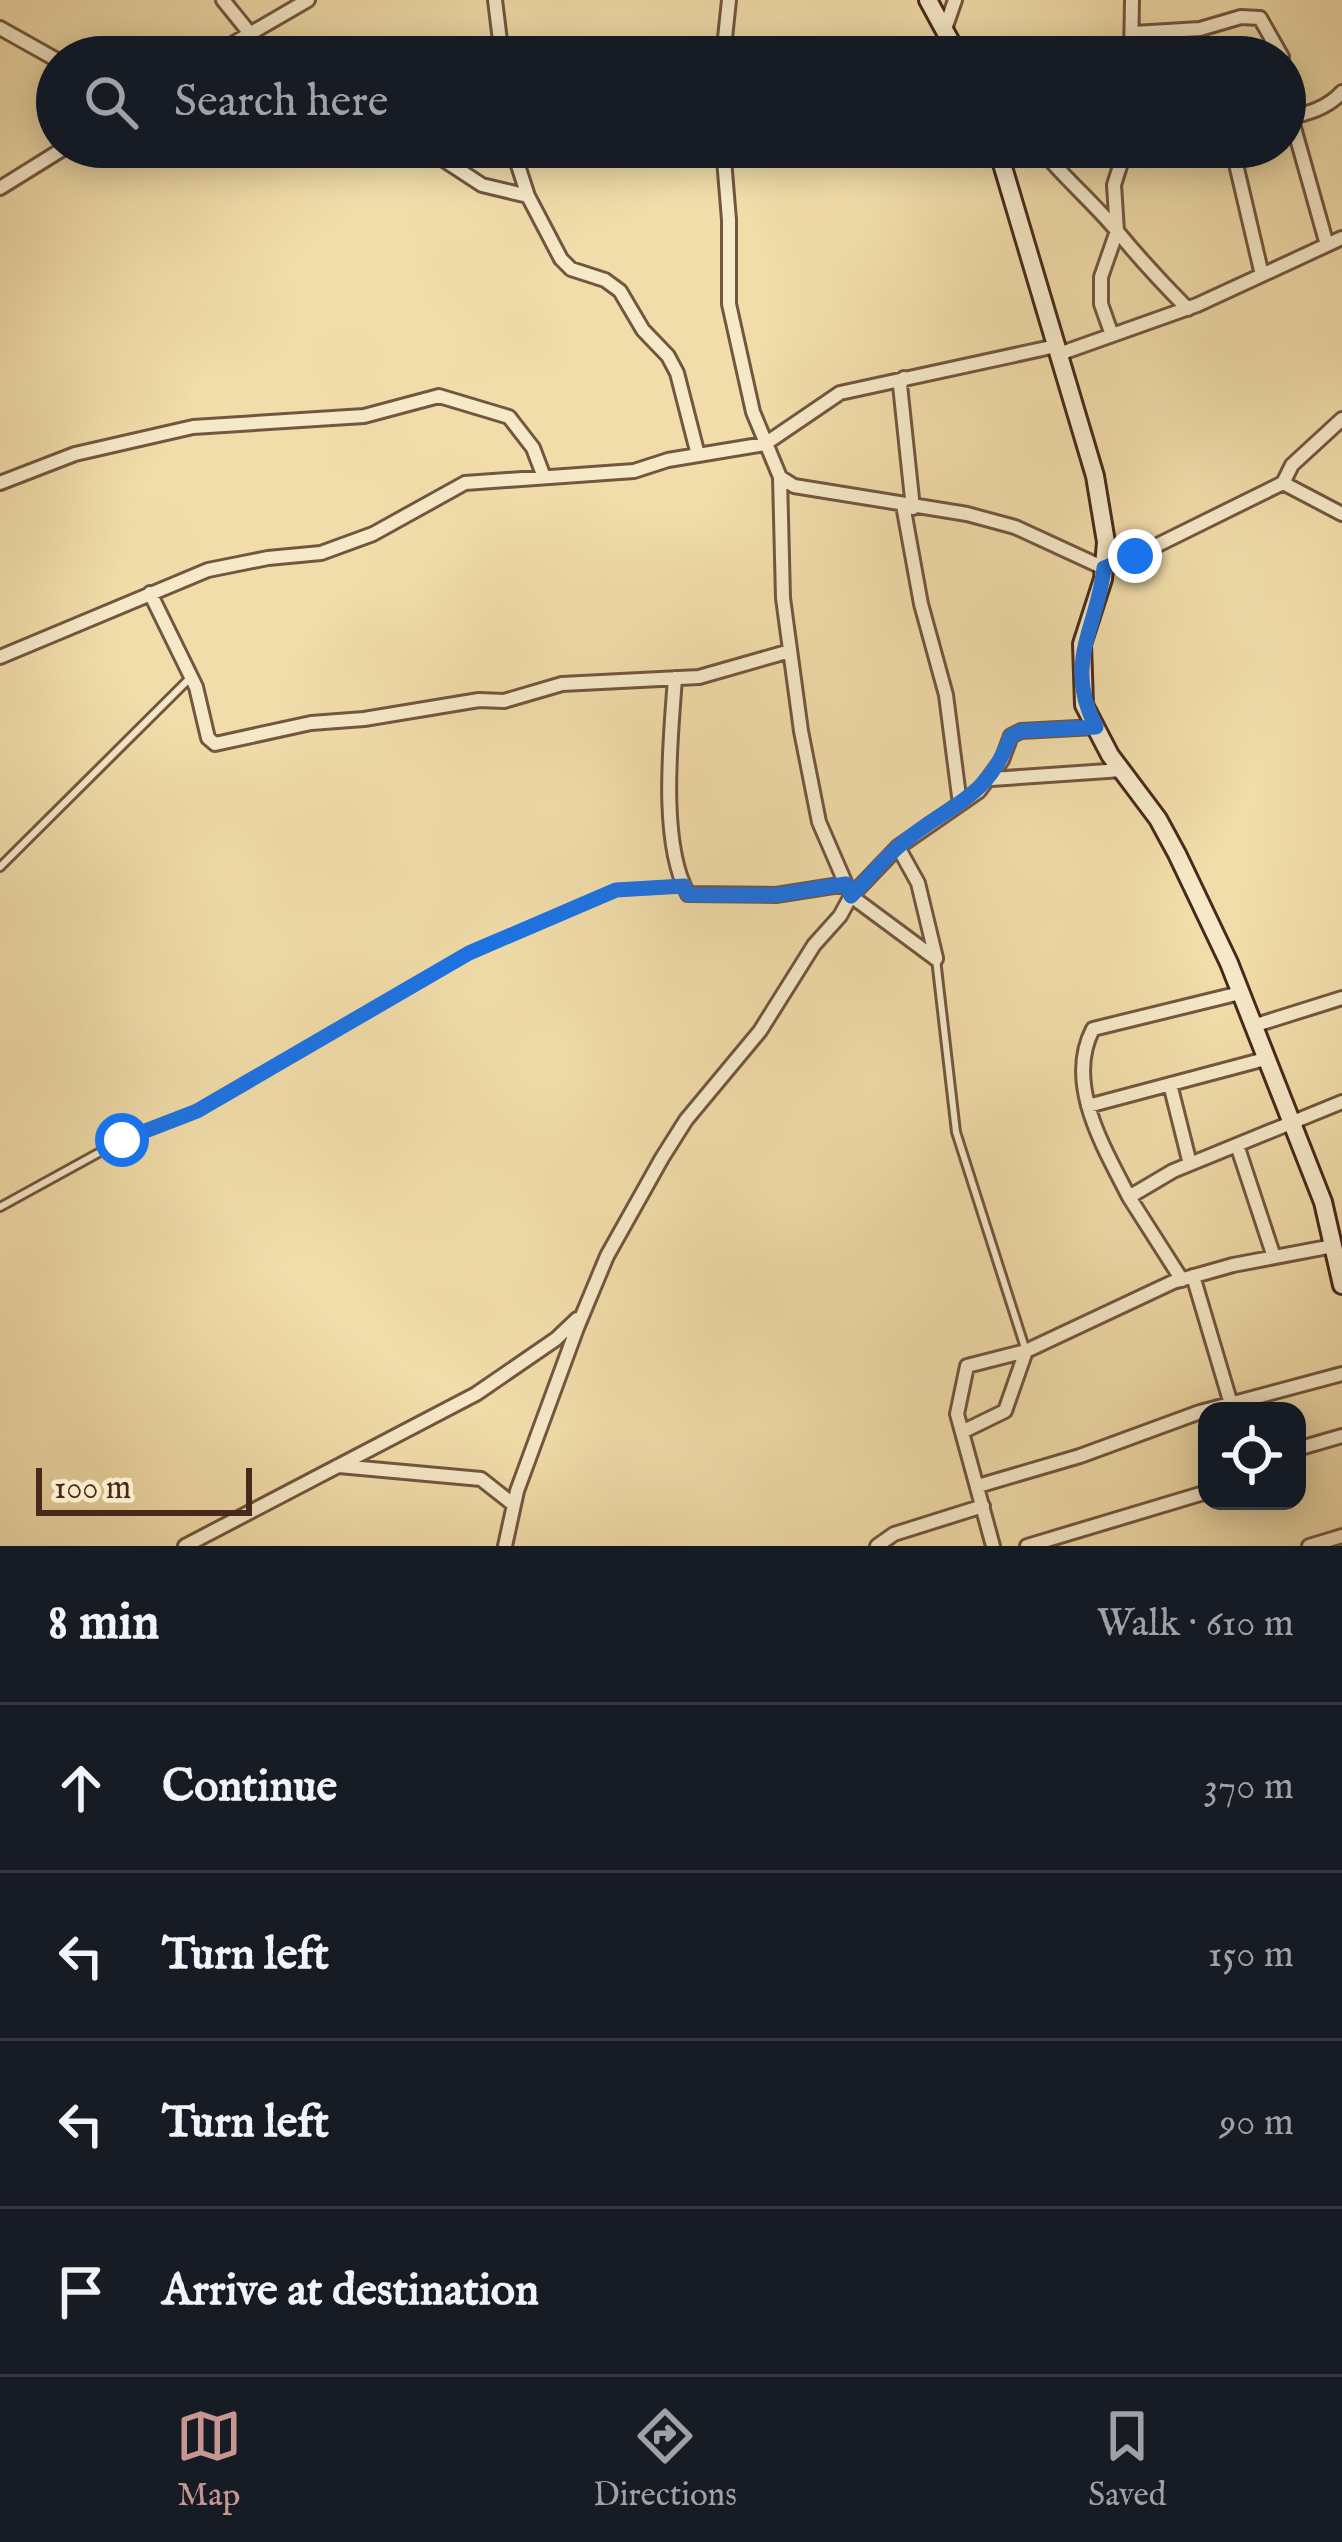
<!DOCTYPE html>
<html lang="en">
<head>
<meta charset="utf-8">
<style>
	:root { --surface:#171b24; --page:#242831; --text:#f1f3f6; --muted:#9ea1a6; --line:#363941; --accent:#c59692 }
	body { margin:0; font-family:"IM FELL English",serif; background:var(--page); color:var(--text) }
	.controls { position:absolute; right:36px; bottom:36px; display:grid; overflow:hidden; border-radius:24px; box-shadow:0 6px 30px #0003 }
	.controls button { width:108px; height:108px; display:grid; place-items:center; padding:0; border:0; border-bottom:3px solid var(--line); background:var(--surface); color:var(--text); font:60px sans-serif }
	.scale { position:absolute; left:36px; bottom:30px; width:216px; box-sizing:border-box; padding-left:12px; border:6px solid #49291c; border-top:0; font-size:33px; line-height:42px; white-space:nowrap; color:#49291c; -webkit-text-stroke:9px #f6e9c8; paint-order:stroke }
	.stop { position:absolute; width:36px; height:36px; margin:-27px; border:9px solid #1a73e8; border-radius:50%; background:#fff }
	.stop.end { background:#1a73e8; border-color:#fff; box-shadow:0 3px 12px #0008 }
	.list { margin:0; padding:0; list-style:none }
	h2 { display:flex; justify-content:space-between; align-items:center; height:156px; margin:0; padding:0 48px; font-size:51px }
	h2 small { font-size:39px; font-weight:400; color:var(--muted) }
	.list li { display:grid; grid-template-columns:78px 1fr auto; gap:36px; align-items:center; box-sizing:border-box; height:168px; padding:0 48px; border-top:3px solid var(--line) }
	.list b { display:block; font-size:45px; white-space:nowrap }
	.list em { font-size:39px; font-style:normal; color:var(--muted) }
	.icon { flex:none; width:66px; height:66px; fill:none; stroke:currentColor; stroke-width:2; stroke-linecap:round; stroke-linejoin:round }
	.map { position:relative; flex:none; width:1342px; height:1546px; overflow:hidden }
	.search { position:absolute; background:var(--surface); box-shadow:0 6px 30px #0003; left:36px; right:36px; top:36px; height:132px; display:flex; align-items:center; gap:30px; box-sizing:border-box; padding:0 42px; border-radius:66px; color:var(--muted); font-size:45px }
	.sheet { height:828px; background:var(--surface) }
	nav { display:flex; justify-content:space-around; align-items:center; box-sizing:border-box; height:168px; border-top:3px solid var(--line); background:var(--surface); font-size:33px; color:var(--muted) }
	nav a { display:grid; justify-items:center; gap:6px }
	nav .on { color:var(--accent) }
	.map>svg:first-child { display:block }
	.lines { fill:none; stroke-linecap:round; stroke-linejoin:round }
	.lane-casing { stroke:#735640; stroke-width:12 }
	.street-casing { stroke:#735640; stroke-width:18 }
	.secondary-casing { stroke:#49291c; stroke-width:22 }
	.lane { stroke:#f6e9c8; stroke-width:6 }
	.street { stroke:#f6e9c8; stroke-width:12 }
	.secondary { stroke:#f6e9c8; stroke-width:16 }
	.route { stroke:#1a73e8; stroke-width:15 }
</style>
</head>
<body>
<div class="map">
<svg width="1342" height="1546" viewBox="0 0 1342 1546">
	<rect width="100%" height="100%" fill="#f1ddaa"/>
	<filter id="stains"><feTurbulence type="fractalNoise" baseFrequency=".00167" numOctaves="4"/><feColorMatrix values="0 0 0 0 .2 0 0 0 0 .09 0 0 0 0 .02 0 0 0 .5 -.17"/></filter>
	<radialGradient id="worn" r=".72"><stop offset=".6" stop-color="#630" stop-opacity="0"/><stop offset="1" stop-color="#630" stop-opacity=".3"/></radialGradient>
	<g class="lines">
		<g class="lane-casing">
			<path id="lane" d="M0,867L189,679
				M936,959L956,1132L1026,1351
				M0,1207L122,1140L197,1111L469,953L616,889L684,887"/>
		</g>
		<g class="street-casing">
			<path id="street" d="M223,0L269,57
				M495,0L502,57
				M0,28L57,60
				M945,29L955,0
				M1134,33L1200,29L1241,17L1260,18L1282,57
				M210,57L308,0
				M723,57L729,0
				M898,57L953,44
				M1131,57L1132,0
				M1285,68L1296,116
				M1291,117L1327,245
				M1286,118C1307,114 1328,108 1342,92
				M424,147L482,185L528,196
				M512,147L528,196L561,259L571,269L605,280L620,291L643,330L668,356L677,373L698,455
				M723,147L729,220V304L753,412L780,477L783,598L801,731L819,822L851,896L936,959
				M1039,147C1063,177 1093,202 1117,231C1140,259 1162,283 1188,309
				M1232,147L1262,275
				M513,153L560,147
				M0,188L66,147
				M1112,335L1101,304V277L1117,231L1114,185L1126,147
				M1059,354L1197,305L1342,238
				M904,378L900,385L913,508
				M780,477L794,486L967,514L1015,527L1104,568L1117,565L1283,483L1292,465L1342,419
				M0,483L75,454L193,427L364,416L439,396L509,417L533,448L544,477
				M1283,483L1342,514
				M903,505L921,604L946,695L960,804
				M150,593L196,687L208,738L215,744L311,723L364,719L479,700L504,701L562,684L699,677L790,651
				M0,657L208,570L268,558L321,553L373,534L465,483L634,471L668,460L765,444L840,393L1056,346
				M675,678C671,736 659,842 688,894L776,895L846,884
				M991,779L1122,770
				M898,847L918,883L936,958
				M1253,1026L1342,998
				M1170,1084L1190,1164
				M1088,1106L1265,1059
				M1237,1145L1274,1257
				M1129,1197C1105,1149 1064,1084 1093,1029L1240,993
				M1193,1276L1231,1404
				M1182,1280L1129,1197L1173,1171L1342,1102
				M962,1432L1005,1411L1026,1351
				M1297,1449L1342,1436
				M339,1466L481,1479L514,1505
				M978,1486L1080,1456L1200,1412L1342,1374
				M185,1546L476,1394L556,1339L577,1319
				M505,1546L517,1491L577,1328L607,1256L662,1158L686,1120L760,1031L814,945L840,916L851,896L898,847L979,791L1002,760L1011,736L1021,731L1096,727
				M877,1546L894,1534L983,1506
				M993,1546L957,1414L967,1366L1026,1351L1173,1282L1233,1265L1333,1246
				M1027,1546L1207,1492
				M1309,1546L1342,1536"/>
		</g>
		<g class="secondary-casing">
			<path id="secondary" d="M928,0L959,57
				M997,147L1095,476L1106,542L1103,579L1082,644L1084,705L1110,755L1158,819L1177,854L1229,963L1323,1202L1342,1285"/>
		</g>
		<use href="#lane" class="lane"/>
		<use href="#street" class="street"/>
		<use href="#secondary" class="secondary"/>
	</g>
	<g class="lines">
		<path class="route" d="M122,1140L197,1111L469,953L616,890L684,886L688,894L696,895H776L846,884L851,896C867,880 881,862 898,847C947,803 984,805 1011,736L1021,731L1096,727C1063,664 1097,629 1104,568L1135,556"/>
	</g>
	<rect width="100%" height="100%" filter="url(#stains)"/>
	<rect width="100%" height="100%" fill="url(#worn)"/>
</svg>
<div class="controls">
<button><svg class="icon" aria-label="locate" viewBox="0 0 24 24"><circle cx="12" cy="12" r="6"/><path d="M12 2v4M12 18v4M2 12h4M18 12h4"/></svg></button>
</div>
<div class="scale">100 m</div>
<div class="stop" style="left:122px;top:1140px"></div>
<div class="stop end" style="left:1135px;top:556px"></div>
<div class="search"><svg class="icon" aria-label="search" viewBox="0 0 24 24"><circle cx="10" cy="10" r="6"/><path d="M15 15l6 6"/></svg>Search here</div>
</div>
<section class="sheet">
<h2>8 min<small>Walk · 610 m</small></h2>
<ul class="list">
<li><svg class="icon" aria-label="ahead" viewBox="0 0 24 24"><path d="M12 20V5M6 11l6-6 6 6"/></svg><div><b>Continue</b></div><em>370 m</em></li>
<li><svg class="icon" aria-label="left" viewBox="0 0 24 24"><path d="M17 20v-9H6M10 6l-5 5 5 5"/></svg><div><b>Turn left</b></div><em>150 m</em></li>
<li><svg class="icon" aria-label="left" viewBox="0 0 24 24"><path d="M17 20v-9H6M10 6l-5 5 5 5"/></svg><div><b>Turn left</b></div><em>90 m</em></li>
<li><svg class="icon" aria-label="arrive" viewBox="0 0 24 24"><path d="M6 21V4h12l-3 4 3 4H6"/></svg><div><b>Arrive at destination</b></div></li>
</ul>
</section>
<nav>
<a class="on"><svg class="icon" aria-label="map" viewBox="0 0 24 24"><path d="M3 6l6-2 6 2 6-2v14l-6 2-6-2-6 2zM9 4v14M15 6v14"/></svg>Map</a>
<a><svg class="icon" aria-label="directions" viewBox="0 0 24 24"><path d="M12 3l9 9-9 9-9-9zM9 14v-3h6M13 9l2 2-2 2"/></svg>Directions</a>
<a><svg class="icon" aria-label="saved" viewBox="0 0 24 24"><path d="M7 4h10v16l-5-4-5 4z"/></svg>Saved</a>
</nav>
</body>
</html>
